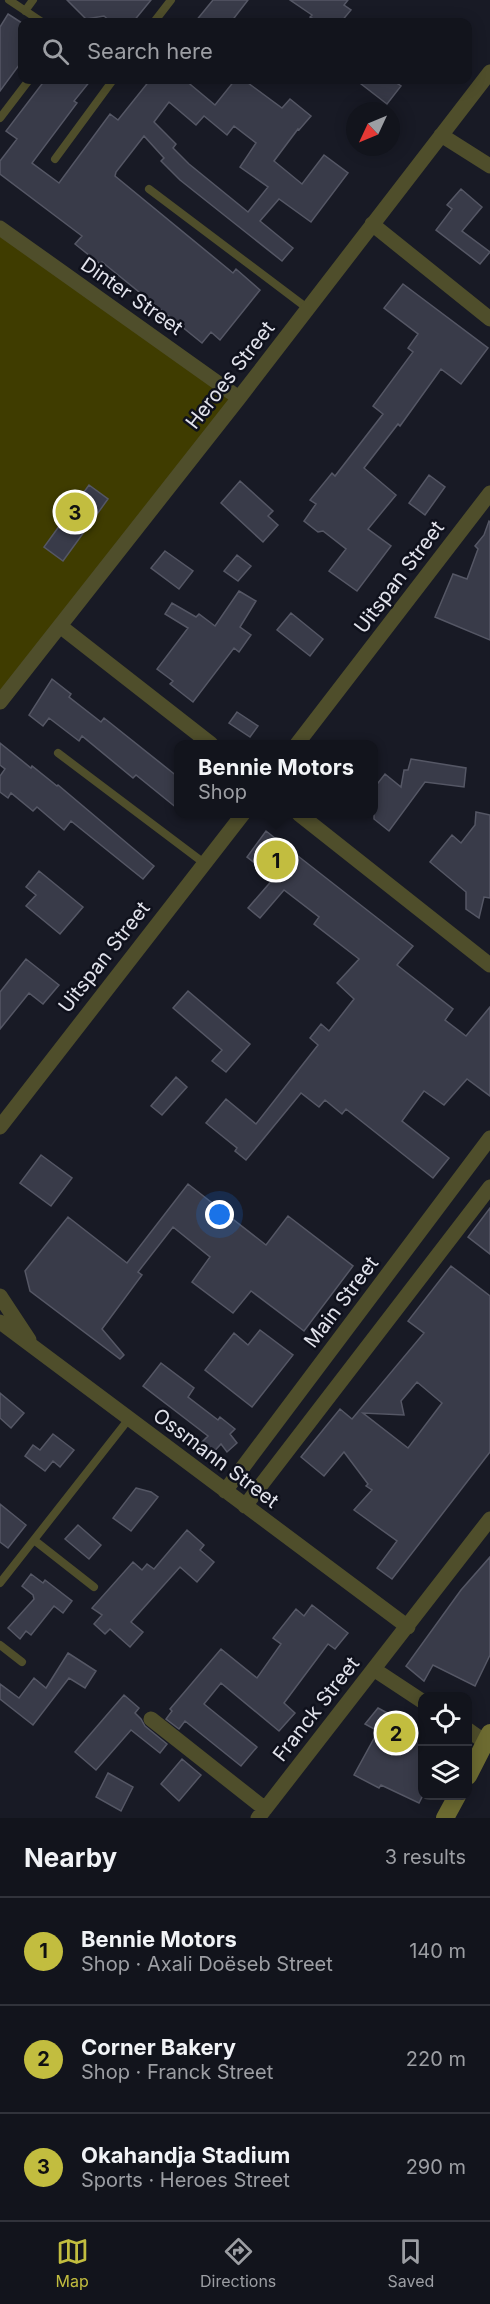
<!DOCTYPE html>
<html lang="en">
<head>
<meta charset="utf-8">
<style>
	:root { --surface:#12141c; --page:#1f2129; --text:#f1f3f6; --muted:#9c9ea3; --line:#31333b; --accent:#c2bd3f }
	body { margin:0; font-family:Inter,sans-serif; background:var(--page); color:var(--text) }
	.controls { position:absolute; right:18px; bottom:18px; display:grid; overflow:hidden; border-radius:12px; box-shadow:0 3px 15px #0003 }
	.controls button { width:54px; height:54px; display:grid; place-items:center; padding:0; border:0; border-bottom:2px solid var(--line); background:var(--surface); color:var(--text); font:30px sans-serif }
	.compass { position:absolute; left:346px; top:102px; width:54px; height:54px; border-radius:50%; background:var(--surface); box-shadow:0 3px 15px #0003; rotate:226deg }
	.you { position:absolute; left:220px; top:1215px; width:21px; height:21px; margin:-15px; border:4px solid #fff; border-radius:50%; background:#1a73e8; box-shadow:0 0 0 9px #1a73e833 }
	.badge { display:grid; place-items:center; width:39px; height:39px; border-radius:50%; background:var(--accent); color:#111; font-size:20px; font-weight:700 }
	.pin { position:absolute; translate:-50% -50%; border:3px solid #fff; box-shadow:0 2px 6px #0006 }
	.popup { position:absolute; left:174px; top:740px; width:204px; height:78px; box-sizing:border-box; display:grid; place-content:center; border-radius:12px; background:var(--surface); filter:drop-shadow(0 2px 4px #0005); font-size:20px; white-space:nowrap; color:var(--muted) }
	.popup b { font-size:22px; color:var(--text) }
	.popup::after { content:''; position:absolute; left:50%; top:100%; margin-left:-12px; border:12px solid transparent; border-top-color:var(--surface) }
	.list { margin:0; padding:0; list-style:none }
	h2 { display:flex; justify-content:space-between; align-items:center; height:78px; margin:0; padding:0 24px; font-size:26px }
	h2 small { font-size:20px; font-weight:400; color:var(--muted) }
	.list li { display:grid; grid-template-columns:39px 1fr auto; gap:18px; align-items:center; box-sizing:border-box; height:108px; padding:0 24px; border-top:2px solid var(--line) }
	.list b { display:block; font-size:22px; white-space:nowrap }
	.list p { margin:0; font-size:20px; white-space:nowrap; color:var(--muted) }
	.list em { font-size:20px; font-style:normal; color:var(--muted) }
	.icon { flex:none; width:33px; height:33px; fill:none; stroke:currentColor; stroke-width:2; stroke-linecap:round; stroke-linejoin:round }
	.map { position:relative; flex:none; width:490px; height:1818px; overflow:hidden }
	.search { position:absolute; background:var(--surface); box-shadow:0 3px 15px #0003; left:18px; right:18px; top:18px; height:66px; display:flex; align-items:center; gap:15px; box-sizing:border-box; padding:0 21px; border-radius:12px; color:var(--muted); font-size:22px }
	.sheet { height:402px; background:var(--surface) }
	nav { display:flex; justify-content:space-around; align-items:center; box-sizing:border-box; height:84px; border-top:2px solid var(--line); background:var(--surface); font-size:16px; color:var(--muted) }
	nav a { display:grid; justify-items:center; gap:3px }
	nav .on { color:var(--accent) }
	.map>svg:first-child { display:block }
	.green { fill:#3f3c00 }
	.building { fill:#393b49; stroke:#555765; stroke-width:1.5; fill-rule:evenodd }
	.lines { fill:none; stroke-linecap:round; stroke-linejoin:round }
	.service { stroke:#4f4e2b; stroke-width:8 }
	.minor { stroke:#4f4e2b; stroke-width:15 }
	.secondary { stroke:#6d6b31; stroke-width:18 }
	.labels { text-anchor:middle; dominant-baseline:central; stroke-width:5; stroke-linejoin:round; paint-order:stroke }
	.street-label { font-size:20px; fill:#e2e3ec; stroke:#0f111c }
</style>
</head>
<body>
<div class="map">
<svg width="490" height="1818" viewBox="0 0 490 1818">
	<rect width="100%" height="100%" fill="#181a25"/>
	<path class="green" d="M0,228L239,398L0,702Z"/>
	<path class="building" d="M67,0H151L133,22H111L104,16L86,19Z
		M213,0H248L231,22H195Z
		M290,0H348L344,5L351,10L341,22H318L310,17L312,15Z
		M8,14L22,23V61L0,91V27Z
		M45,80H91L74,101L77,103L32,163L59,183L110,114L118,120L150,80H185L215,105L235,80H244L282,108L290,99L311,116L299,130L298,129L274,161L302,184L324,155L348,173L311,222L279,199L260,221L293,248L282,261L180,180L161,161L164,158L144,136L116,172L115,176L233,273L236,269L260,290L220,340L211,332L202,343L102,262L100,264L75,244L82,236L0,174V161L17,139L6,131ZM169,102L196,125L204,116L227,135L234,126L256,143L240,167L268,187L248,212L189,164L173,148L176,144L154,122Z
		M356,80H392L401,86L387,104Z
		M461,189L482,207L462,231L490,252L480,264L436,230L452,209L447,205Z
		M403,284L488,348L461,384L441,369L400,426L398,424L364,468L396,495L368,529L391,546L357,591L329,571L346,549L323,531L318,532L304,521L316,504L310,500L332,473L335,476L383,414L373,406L413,352L408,348L418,334L384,308Z
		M429,475L445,487L425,515L409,503Z
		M240,481L273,511L268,516L278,525L263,542L221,503Z
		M89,485L108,499L63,561L44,547Z
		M489,521L490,522V640L435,617L453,574L467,579L478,549L475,546L484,535Z
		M165,551L193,571L179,589L151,568Z
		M237,555L251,566L238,581L224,571Z
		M239,591L256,601L240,627L251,635L239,652L234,648L193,702L170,684L173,681L157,669L188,628L165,614L172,603L196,617L199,614L215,626Z
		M291,613L323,639L310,656L277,630Z
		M52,679L71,694L69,697L101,722L104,718L178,777V809L136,775L133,778L82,736L79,741L49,718L43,726L29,715Z
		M237,712L258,726L250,737L229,723Z
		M0,743L31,768L32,766L57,786L58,785L154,866L143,879L71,821L64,830L37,807L33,811L11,793L8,798L0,792V776L5,769L0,765Z
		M411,759L466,768L464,787L425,782L389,831L374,819V788L385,774L401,787L404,770H408Z
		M476,812L490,815V898L484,897L479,918L466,909V892L430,862L452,835L461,843L475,825Z
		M266,831L413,946L397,965L453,1009L445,1020L466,1036L490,1007V1096L467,1079L444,1105L424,1091L402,1121L449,1158L433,1178L346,1109L342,1114L325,1100L319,1107L301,1093L246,1160L235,1151L237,1148L206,1123L226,1099L256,1124L318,1045L310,1038L321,1024L329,1031L354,999L337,983L359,959L314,924L319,917L284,890L260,918L248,908L274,878L247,857Z
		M39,871L83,907L60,934L26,906L36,895L26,887Z
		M26,959L59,985L43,1004L29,993L0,1029V992Z
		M188,991L250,1044L226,1072L212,1061L222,1050L173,1008Z
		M176,1077L187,1087L162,1115L151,1106Z
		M41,1155L72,1178L51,1206L20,1183Z
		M188,1184L266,1245L288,1216L353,1266L304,1331L251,1291L233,1313L192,1282L210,1257L173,1227L138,1272L142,1275L102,1329L124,1355L120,1359L30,1291L25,1271L68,1217L127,1263Z
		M490,1208V1254L468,1237Z
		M451,1266L490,1296V1452L392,1579L377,1568L397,1541L354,1510L372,1490L366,1486L368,1484L344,1452L324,1476L301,1457L340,1409L352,1419L424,1333L408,1321ZM417,1382L442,1403L408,1448L363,1413L404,1415L401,1401Z
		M260,1330L293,1355L252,1407L205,1370L234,1333L248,1345Z
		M161,1363L194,1388L188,1397L218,1420L220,1417L235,1429L230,1434L237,1443L227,1452L221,1444L209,1457L198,1446L208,1436L143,1386Z
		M0,1393L24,1413L11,1428L0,1418Z
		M53,1434L74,1450L60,1467L53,1461L45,1471L25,1456L33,1445L40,1450Z
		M136,1488L151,1492L158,1497L131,1531L113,1518Z
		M0,1504L26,1525L8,1548L0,1542Z
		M78,1525L101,1545L89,1559L65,1539Z
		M187,1530L204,1545L200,1550L214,1562L197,1582L180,1567L131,1622L143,1632L130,1647L110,1629L105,1634L94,1624L102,1615L92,1608L133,1562L142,1570L147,1564L154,1569Z
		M490,1557V1655L475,1686L433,1665L424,1681L406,1666L461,1590Z
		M31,1574L43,1583L45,1580L72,1601L63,1613L54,1606L31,1635L26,1631L20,1639L8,1628L34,1599L33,1595L22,1586Z
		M312,1605L348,1633L335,1649L328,1644L284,1703L295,1713L279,1731L221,1683L204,1704L257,1747L241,1766L185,1721L179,1729L166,1719L172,1711L170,1709L221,1649L257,1678L281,1644L273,1638L296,1609L304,1616Z
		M68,1653L96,1671L85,1688L69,1678L33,1725L0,1699V1684L19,1698L34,1678L46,1688Z
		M124,1695L139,1708L135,1713L141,1719L145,1726L167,1744L160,1753L131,1730L96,1770L75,1752Z
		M378,1708L423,1732V1795L419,1803L381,1785L379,1788L354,1775L378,1731L365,1724Z
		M182,1759L201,1775L179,1801L161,1784Z
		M108,1773L133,1787L121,1811L96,1797Z"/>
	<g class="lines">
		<path class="service" d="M9,0L42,22
			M25,11L33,0
			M154,22L171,0
			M0,118L29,80
			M55,159L113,80
			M149,189L307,308
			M58,753L204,863
			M34,1540L94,1587
			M0,1583L128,1420
			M0,1645L22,1662"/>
		<path class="minor" d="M441,135L490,166
			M372,224L490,319
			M0,228L239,398
			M60,626L211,744
			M0,702L239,398L490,72
			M297,744L490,493
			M299,814L490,965
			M0,1127L243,814
			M0,1296L29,1340
			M0,1322L408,1627
			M225,1491L490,1138
			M245,1506L490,1187
			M375,1670L422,1701
			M151,1719L265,1809
			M468,1730L485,1742
			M258,1818L490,1519"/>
		<path class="secondary" d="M468,1776L490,1733
			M445,1818L457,1796"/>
	</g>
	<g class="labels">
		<g class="street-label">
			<text transform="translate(132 296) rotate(35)">Dinter Street</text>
			<text transform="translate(230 375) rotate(-52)">Heroes Street</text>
			<text transform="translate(399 577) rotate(-53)">Uitspan Street</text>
			<text transform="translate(104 957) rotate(-52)">Uitspan Street</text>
			<text transform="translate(341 1302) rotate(-53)">Main Street</text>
			<text transform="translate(216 1458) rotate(37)">Ossmann Street</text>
			<text transform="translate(316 1709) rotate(-52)">Franck Street</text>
		</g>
	</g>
</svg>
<div class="controls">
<button><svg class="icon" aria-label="locate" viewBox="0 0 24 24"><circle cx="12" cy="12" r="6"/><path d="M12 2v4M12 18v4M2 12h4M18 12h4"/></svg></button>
<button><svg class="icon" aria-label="layers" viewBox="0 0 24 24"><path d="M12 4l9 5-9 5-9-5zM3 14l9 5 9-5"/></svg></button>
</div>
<svg class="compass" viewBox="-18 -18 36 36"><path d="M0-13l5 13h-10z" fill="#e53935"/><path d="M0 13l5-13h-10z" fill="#9c9ea3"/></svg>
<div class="you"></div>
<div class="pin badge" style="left:276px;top:860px">1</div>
<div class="popup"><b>Bennie Motors</b>Shop</div>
<div class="pin badge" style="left:396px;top:1733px">2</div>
<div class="pin badge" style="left:75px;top:512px">3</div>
<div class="search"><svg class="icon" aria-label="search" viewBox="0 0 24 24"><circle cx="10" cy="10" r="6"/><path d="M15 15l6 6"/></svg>Search here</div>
</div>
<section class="sheet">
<h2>Nearby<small>3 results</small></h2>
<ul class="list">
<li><span class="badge">1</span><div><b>Bennie Motors</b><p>Shop · Axali Doëseb Street</p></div><em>140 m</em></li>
<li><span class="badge">2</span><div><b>Corner Bakery</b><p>Shop · Franck Street</p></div><em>220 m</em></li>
<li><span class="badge">3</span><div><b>Okahandja Stadium</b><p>Sports · Heroes Street</p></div><em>290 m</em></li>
</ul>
</section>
<nav>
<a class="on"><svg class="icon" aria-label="map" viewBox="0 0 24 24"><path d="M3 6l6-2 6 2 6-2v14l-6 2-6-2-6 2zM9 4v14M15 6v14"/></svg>Map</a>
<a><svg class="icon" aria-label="directions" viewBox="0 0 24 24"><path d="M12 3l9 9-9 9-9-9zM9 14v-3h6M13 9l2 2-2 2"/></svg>Directions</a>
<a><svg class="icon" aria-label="saved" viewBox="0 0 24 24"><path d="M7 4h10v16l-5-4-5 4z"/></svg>Saved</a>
</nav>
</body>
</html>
